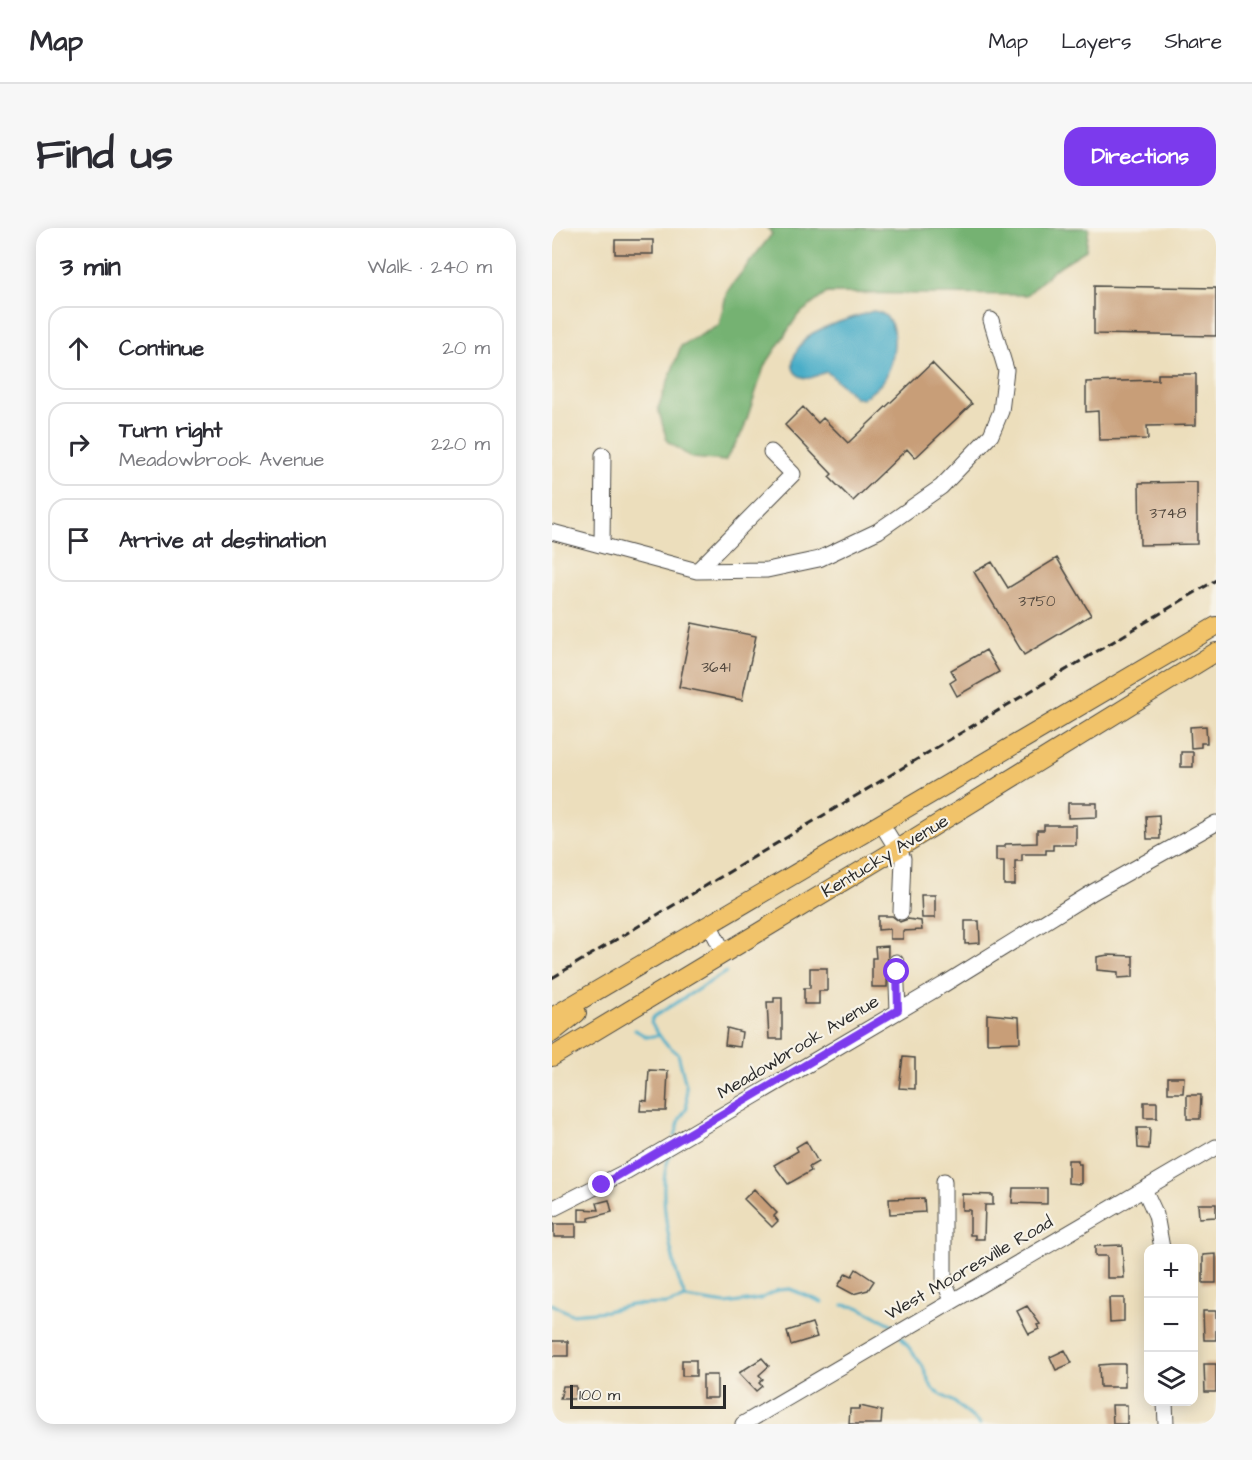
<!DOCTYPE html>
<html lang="en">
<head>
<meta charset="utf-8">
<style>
	:root { --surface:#fff; --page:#f7f7f7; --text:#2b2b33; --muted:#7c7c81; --line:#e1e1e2; --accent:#7c3aed }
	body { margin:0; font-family:"Architects Daughter",sans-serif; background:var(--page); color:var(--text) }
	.controls { position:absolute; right:18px; bottom:18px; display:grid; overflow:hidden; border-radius:12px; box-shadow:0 3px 15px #0003 }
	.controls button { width:54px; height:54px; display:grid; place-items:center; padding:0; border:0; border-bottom:2px solid var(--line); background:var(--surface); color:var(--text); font:30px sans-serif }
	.scale { position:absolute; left:18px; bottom:15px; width:156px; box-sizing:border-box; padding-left:6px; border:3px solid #2b2b2b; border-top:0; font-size:16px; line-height:21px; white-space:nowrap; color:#2b2b2b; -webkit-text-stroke:4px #f7f3e8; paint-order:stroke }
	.stop { position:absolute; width:18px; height:18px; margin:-14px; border:4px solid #7c3aed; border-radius:50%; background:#fff }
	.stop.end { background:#7c3aed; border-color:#fff; box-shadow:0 2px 6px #0008 }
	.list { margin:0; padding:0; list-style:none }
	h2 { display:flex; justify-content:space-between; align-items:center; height:78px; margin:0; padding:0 24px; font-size:26px }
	h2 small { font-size:20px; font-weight:400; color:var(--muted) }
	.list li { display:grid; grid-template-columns:39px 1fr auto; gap:18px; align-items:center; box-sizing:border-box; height:84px; margin:0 12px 12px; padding:0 12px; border:2px solid var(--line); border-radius:18px }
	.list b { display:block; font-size:22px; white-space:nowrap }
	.list p { margin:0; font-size:20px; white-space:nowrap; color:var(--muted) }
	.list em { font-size:20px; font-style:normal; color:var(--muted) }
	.icon { flex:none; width:33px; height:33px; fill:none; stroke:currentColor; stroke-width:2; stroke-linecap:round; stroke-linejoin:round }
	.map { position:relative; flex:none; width:664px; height:1196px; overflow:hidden; border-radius:18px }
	header { display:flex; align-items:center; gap:36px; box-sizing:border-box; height:84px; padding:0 30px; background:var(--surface); border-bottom:2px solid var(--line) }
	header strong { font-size:28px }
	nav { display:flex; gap:33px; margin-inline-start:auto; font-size:21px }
	.intro { display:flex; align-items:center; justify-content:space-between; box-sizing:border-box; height:144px; padding:0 36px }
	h1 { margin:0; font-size:42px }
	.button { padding:15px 27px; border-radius:18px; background:var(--accent); color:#fff; font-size:21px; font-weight:700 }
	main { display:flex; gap:36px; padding:0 36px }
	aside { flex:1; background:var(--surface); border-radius:18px; box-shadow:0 3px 15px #0003 }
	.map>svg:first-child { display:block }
	.forest { fill:#75b272; stroke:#506e4e; stroke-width:1.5 }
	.water { fill:#48adc8; stroke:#3a6c7a; stroke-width:1.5 }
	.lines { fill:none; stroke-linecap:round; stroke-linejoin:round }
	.stream { stroke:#48adc8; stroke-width:3 }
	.building { fill:#c89e78 }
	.minor-casing { stroke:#484641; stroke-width:17 }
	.major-casing { stroke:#484641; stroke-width:20 }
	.minor { stroke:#fff; stroke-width:15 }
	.major { stroke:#f1c36a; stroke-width:18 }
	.rail { stroke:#2b2b2b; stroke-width:3; stroke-dasharray:9 4.5; stroke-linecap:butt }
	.route { stroke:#7c3aed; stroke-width:8 }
	.labels { text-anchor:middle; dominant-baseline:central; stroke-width:4.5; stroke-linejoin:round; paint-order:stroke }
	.number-label { font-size:15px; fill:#52483e }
	.street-label { font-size:18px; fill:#2b2b2b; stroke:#f7f3e8 }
</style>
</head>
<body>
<header>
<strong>Map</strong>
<nav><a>Map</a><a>Layers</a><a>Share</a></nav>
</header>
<div class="intro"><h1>Find us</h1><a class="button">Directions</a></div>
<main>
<aside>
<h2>3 min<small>Walk · 240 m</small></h2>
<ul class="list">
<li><svg class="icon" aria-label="ahead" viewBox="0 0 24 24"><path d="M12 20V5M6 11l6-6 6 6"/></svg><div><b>Continue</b></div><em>20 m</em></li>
<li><svg class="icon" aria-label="right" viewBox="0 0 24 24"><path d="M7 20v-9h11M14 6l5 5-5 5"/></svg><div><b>Turn right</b><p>Meadowbrook Avenue</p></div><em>220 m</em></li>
<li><svg class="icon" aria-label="arrive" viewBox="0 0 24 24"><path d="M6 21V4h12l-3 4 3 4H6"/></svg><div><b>Arrive at destination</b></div></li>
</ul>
</aside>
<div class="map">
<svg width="664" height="1196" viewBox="0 0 664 1196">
	<rect width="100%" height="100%" fill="#f7f3e8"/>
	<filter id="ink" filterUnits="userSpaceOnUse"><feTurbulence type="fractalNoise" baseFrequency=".0167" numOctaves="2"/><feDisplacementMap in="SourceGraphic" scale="12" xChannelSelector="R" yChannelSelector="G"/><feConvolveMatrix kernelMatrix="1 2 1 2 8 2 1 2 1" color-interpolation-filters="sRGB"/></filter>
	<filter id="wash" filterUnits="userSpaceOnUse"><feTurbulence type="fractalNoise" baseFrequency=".008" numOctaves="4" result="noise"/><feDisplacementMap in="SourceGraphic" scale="24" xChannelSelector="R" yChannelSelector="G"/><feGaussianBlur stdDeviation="1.35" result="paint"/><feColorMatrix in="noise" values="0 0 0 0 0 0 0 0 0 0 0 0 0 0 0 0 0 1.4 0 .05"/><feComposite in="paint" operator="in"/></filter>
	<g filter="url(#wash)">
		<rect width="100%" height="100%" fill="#ecdebc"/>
		<path class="forest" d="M216,0H537L534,22L503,41L475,67L275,65L246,87L212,139L191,203L173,233L140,230L115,213L106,180L129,118L167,97L175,63L220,6Z"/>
		<path class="water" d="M321,83C352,85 343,136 331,153C326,160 317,166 310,171L303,169L275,144C268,145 259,152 253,150C227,144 248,111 263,104C281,94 302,90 321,83Z"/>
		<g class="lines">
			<path class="stream" d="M83,802L95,809L106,807
				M123,908L128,891L135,880L134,857L126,826L112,814L99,795L101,789L174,744
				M120,925C101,951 120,1040 133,1069
				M0,1076L19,1086L54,1083L79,1077L115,1076L133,1070L174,1076L208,1071L226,1062L238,1061L270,1074
				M291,1077L306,1079L343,1098
				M349,1109L370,1137L381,1162L402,1174L428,1196"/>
		</g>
		<g id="blocks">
			<path class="building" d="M63,12H101V26H63Z
				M542,58L664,60V108L542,106Z
				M380,135L420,176L363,230L355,221L301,273L277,249L280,246L233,197L251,179L266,195L271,190L296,215Z
				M606,146H644V197L595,198L596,211L547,212L546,183L534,184V154L606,152Z
				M645,254V316L588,317L587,255Z
				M505,330L539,387L472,427L422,344L440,334L456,360Z
				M140,395L204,408L190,472L127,459Z
				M434,422L447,444L405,468L398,455L404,451L399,442Z
				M654,498L655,515H649V519L639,520L638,499Z
				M629,524H641V539H629Z
				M516,575H545V589L516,590Z
				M607,587L608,611H595L594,588Z
				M492,597H524V617H501V622H494V626H470V633H463V657H452V633H444V619H453V616L485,615V602H492Z
				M369,667H383V690H370Z
				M326,688H340L348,694L356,691L369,693L370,702L351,703V711H338V701L326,702Z
				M413,693H427L428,715L413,716Z
				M336,718L335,759H320V730H324L323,719Z
				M556,727L581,728V749L566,750V744L545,742V729Z
				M258,740H275V763H267V776H252V760H258Z
				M222,770H230V811H217L215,774H222Z
				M435,786L467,789L468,814L435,815Z
				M175,800L190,804L188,819L173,817Z
				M351,829L363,830V861L347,860Z
				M97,842L116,843L114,883H88L89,872L95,873Z
				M616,849H632L631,865H616Z
				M635,867H649L648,891H635Z
				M592,874H605V890H592Z
				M585,900H598L597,921L586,920Z
				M254,913L266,934L257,939L259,943L236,956L222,937L246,923L244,919Z
				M516,932H526V936H529V956L516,955Z
				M461,960H495V976L460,975Z
				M202,961L225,985L222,988L226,993L220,999L192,971Z
				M410,966L441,967V977H433L432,1011H423V1007H418V982H410Z
				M372,970L373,984L338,986L337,971Z
				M57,972L60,984L37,990V993H27V981L47,982L45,975Z
				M646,976H664V989L647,990Z
				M2,996H24V1009H2Z
				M570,1017L572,1050H555V1028H543V1018Z
				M664,1026V1055H651V1027Z
				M304,1041L322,1053L316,1062L301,1066L286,1058L294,1045L300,1048Z
				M557,1070H572V1093L558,1094Z
				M475,1078L488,1096L485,1097L487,1101L477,1106L465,1083Z
				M651,1083H664V1112H652Z
				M260,1095L265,1109L239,1117L235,1103Z
				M0,1113H16V1128H0Z
				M513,1122L520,1135L504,1142L498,1129Z
				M210,1130L217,1138L207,1147L211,1151L207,1155L210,1158L204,1163L187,1145Z
				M130,1132H144V1148H130Z
				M559,1136H573V1159H548L547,1137Z
				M652,1136H664V1164H653Z
				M151,1147H165V1170H151Z
				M11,1158H24V1171H8Z
				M560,1177H575V1196H561Z
				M308,1178L330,1183L329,1196H297L298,1181H307Z"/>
		</g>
	</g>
	<g filter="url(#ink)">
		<use href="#blocks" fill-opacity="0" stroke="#484641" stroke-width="1.5"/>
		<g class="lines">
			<g class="minor-casing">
				<path id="minor" d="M0,304L145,343L241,246L219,224
					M50,316L51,227
					M145,343L215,342L267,331L326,303L389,259L439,207L449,183L454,142L439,92
					M329,595L345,621
					M349,684L351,630
					M157,696L172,725
					M344,734L346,782
					M392,953V1053L400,1072
					M592,961L604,987L610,1020
					M0,981L75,943L391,757L541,664L664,595
					M613,1174L614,1196
					M191,1196L664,919"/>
			</g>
			<g class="major-casing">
				<path id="major" d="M0,789L664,398
					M0,805L25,785
					M0,829L345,621L664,424"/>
			</g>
			<use href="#minor" class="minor"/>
			<use href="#major" class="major"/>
			<path class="rail" d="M0,750L664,352"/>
		</g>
	</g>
	<g class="lines" filter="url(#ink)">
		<path class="route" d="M50,957L346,782L345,744"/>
	</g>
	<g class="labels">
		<g class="number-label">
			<text x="616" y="285">3748</text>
			<text x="485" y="373">3750</text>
			<text x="164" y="439">3641</text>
		</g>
		<g class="street-label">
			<text transform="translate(333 628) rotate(-31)">Kentucky Avenue</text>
			<text transform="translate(246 819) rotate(-31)">Meadowbrook Avenue</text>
			<text transform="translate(417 1040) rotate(-30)">West Mooresville Road</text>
		</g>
	</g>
</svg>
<div class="controls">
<button>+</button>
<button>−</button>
<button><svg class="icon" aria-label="layers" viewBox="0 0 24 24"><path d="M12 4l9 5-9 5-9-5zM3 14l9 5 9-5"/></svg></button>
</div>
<div class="scale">100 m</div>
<div class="stop" style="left:345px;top:744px"></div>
<div class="stop end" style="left:50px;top:957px"></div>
</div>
</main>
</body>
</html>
